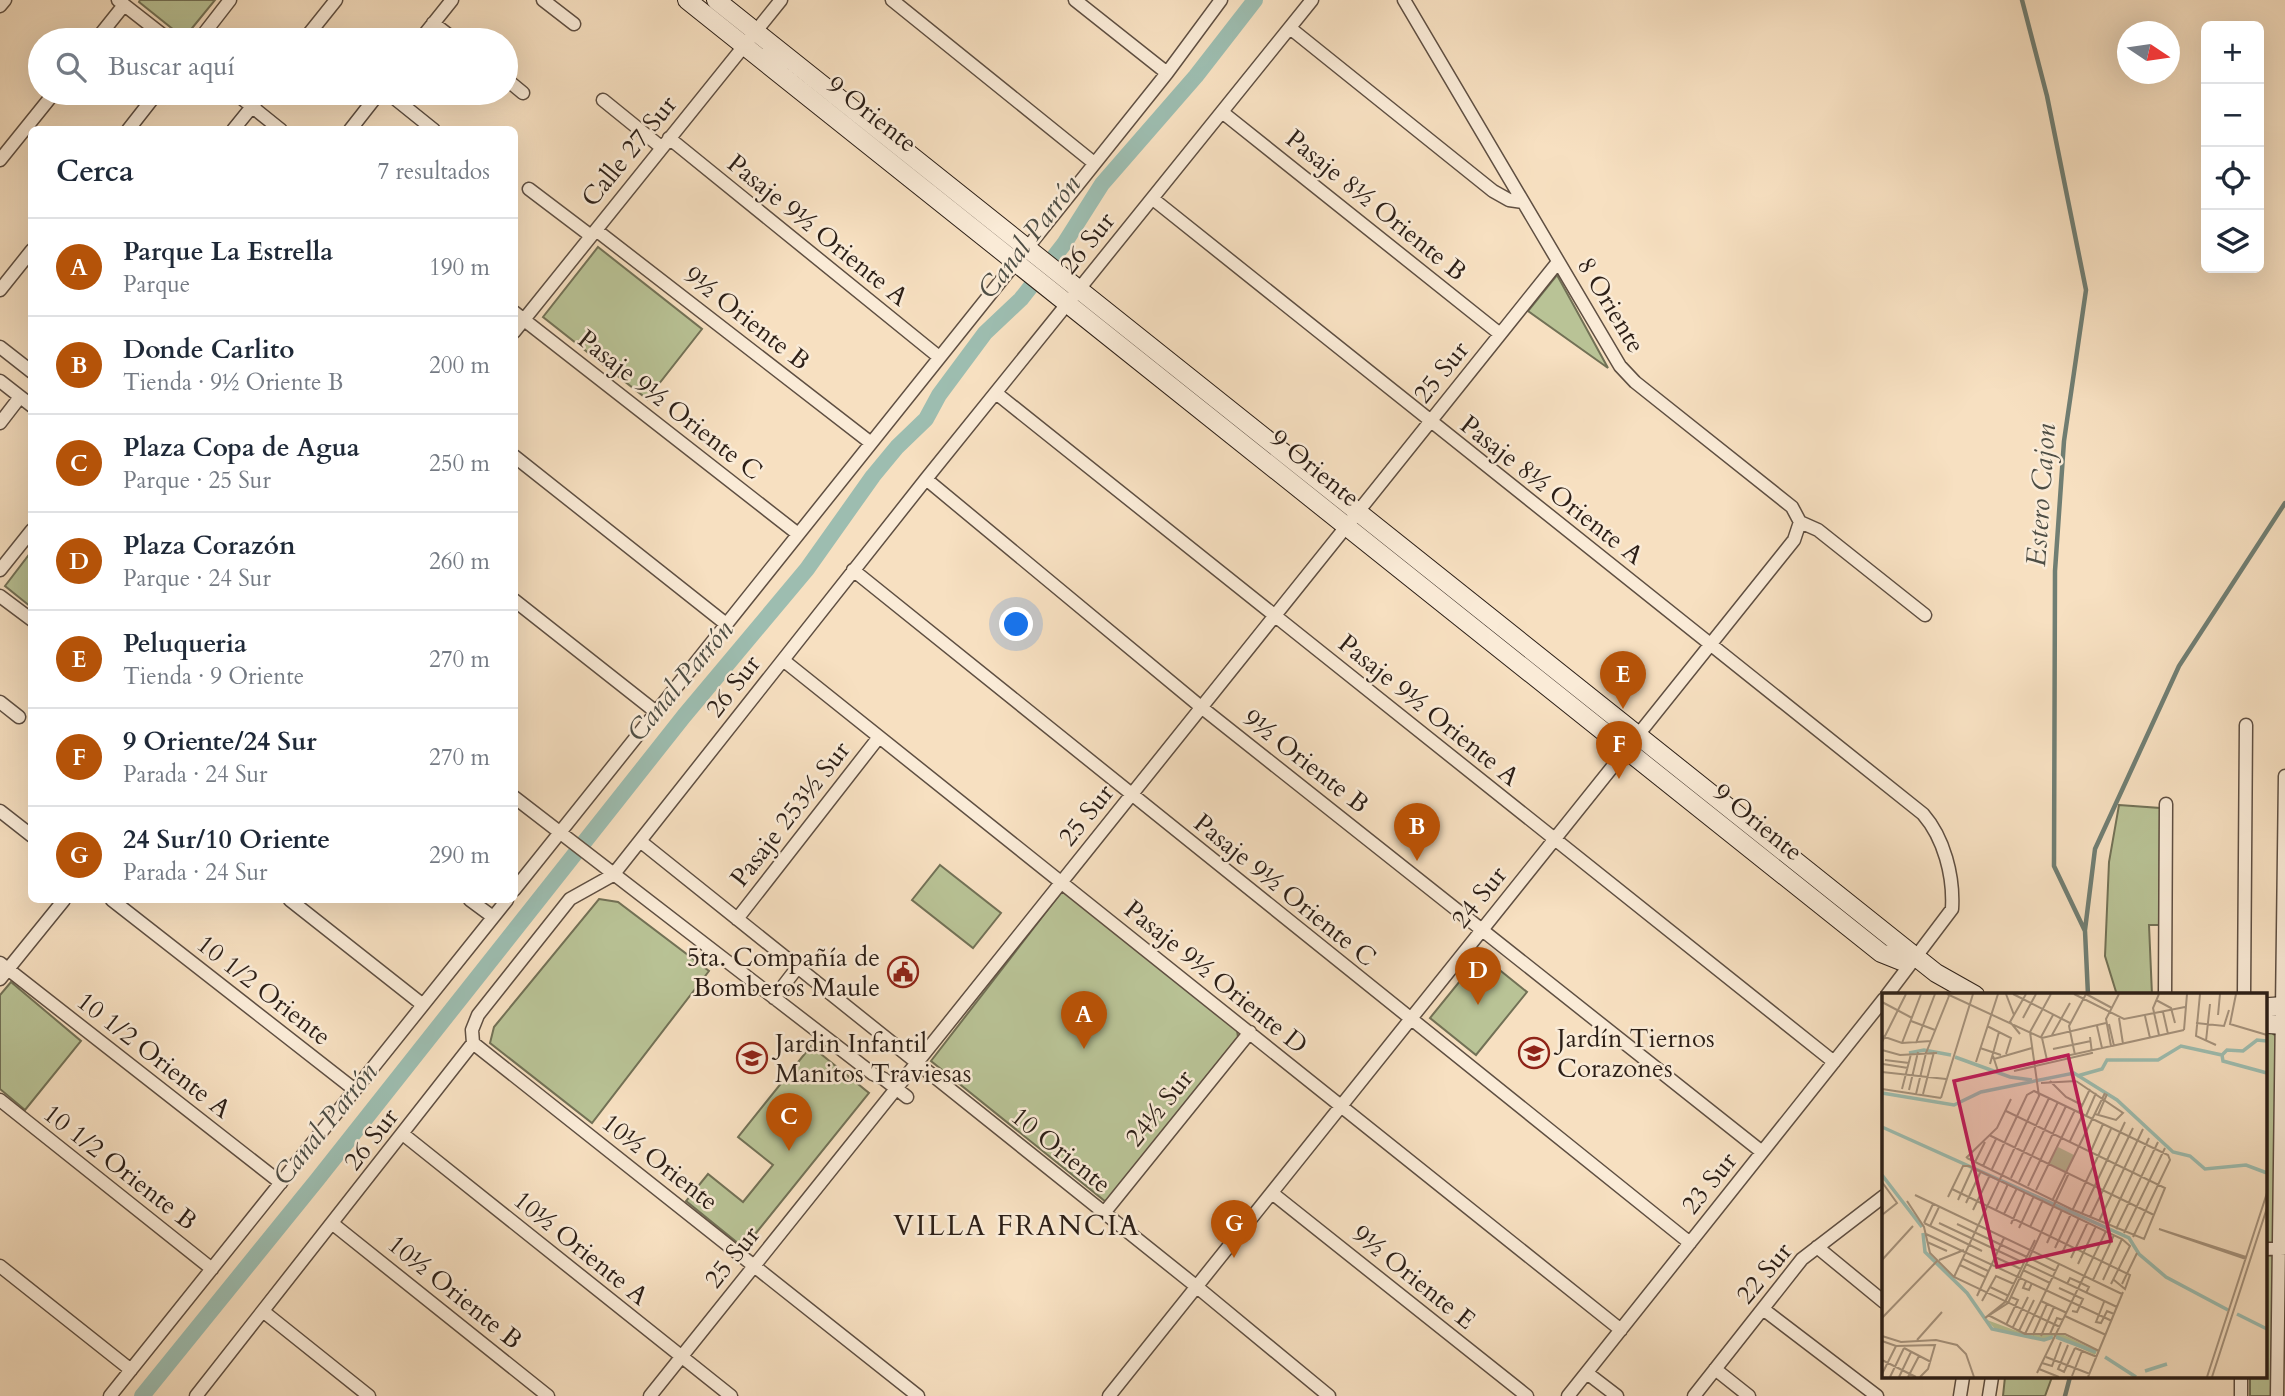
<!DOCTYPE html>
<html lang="es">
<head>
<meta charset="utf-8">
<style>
	:root { --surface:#fff; --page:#f2f2f3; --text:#1f2937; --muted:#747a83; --line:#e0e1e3; --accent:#b45309 }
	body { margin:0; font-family:Cardo,serif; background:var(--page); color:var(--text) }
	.controls { position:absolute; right:21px; top:21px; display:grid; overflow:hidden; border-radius:10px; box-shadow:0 7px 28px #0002 }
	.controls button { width:63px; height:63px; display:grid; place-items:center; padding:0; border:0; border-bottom:2px solid var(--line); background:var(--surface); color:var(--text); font:35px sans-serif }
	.compass { position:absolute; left:2117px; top:21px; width:63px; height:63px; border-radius:50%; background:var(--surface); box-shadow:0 7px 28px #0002; rotate:103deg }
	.you { position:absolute; left:1017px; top:625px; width:24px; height:24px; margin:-18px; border:5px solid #fff; border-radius:50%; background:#1a73e8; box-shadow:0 0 0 10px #1a73e833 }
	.badge { display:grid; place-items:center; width:46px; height:46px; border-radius:50%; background:var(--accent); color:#fff; font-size:23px; font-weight:700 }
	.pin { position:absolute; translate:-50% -58px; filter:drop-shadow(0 2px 4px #0008) }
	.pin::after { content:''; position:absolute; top:37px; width:24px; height:21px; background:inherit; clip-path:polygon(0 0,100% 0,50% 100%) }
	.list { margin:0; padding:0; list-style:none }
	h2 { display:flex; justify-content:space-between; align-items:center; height:91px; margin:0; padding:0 28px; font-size:30px }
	h2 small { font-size:23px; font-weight:400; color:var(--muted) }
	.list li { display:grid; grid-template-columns:46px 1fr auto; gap:21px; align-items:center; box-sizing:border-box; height:98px; padding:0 28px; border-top:2px solid var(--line) }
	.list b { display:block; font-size:26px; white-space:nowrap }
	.list p { margin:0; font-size:23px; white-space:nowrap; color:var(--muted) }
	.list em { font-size:23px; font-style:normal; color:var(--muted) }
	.icon { flex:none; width:38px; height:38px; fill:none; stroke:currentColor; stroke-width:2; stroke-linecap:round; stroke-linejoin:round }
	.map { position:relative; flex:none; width:2285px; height:1396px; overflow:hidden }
	.search { position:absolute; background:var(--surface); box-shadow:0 7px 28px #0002; left:28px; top:28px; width:490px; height:77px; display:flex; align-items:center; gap:18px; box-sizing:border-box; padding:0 24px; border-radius:38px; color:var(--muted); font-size:26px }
	.panel { position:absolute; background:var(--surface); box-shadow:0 7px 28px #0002; left:28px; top:126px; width:490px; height:777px; border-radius:10px }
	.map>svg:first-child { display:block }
	.green { fill:#b9c396; stroke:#727156; stroke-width:2 }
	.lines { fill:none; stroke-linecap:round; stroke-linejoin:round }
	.stream { stroke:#707e73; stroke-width:4.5 }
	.canal { stroke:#9dbdb0; stroke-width:16 }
	.street-casing { stroke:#5f4f42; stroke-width:15 }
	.secondary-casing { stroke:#2c1f17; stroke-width:20 }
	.street { stroke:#faebd7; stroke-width:12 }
	.secondary { stroke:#faebd7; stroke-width:18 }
	.labels { text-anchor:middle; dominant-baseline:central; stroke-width:5; stroke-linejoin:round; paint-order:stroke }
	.street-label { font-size:26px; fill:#2c1f17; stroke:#faebd7 }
	.poi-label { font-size:26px; fill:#2c1f17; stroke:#faebd7; text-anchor:start }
	.water-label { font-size:28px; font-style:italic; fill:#4e4e45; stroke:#faebd7 }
	.neighbourhood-label { font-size:28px; letter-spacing:2px; fill:#2c1f17; stroke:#faebd7 }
	.inset-river { fill:none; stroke:#9dbdb0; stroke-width:3.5 }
	.inset-road { fill:none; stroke:#a6937d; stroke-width:2 }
	.view { fill:#c2185b; fill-opacity:0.15; stroke:#c2185b; stroke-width:3.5 }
	.inset-edge { fill:none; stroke:#2c1f17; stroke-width:3.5 }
</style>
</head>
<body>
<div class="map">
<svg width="2285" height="1396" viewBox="0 0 2285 1396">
	<rect width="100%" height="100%" fill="#f7e0c1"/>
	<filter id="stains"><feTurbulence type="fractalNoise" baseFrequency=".00286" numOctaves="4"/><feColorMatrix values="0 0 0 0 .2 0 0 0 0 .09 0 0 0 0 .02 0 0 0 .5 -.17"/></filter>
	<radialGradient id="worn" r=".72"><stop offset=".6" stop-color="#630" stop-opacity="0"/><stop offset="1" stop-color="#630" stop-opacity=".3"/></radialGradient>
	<path class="green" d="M140,0H215L184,38L139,2Z
		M598,247L702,329L647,399L543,317Z
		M1557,275L1608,368L1528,311Z
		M31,552V607L5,586Z
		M2119,805L2160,808L2159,925H2149L2152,995H2117L2105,956L2109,862Z
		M940,865L1001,913L973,948L912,900Z
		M1063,890L1237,1030L1238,1037L1106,1202L931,1061Z
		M599,899L618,902L709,971L592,1123L490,1043L494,1027Z
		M1481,955L1527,992L1476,1055L1430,1018Z
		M11,982L81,1041L25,1110L0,1089V995Z
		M2266,1028L2277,1037L2271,1396H2250V1377H2266Z
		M811,1046L869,1093L744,1248L686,1201L708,1174L743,1202L773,1165L738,1137Z
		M2005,1377H2052L2045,1396H2003Z"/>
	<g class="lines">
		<path class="stream" d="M2022,0L2047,96L2086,290L2064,441L2055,571L2054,866L2085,931L2088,995
			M2085,930L2095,849L2179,666L2285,503
			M2065,1396L2070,1377"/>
		<path class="canal" d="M142,1396L317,1180L684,716L807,569L873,476L897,447L926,419L939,395L985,333L1021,299L1064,244L1102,184L1196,76L1255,0"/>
		<g class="street-casing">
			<path id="street" d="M118,0L169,40
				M543,0L574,24
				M892,0L1094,163
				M1075,0L1167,73
				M1404,0L1620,366L1635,382L1792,507L1800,522
				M0,6L5,0
				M433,23L455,40
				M1290,28L1493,191L1509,200L1523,202
				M96,40L124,5
				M199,40L230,0
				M304,40L336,0
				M420,40L452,0
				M506,79L523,93
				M235,93L281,130
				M388,93L434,130
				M603,100L661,147
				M1222,112L1500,334
				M128,130L157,93
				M233,130L263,93
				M350,130L379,93
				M669,138L939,357
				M0,160L54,93
				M529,189L591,236
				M1153,199L1923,814C1944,838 1954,876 1952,909L1887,995
				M596,230L871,443
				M0,290L32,250
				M514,312L798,534
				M514,332L781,0
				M0,347L32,372
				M0,381L32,406
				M996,393L1834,1062
				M0,423L20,397
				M514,456L726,624
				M926,479L1201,707L1762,1152
				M1800,522L1818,530L1925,615
				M0,570L32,530
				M853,570L1690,1243
				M0,596L32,620
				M514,600L656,712
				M783,660L1621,1330
				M0,702L19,717
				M514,797L873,1074L884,1079L907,1097
				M0,811L32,836
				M640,841L1197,1287L1329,1396
				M514,890L1167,73L1221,0
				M112,900L355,1090
				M290,900L423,1005
				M470,900L493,917
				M737,919L879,737
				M0,963L281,1183
				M0,979L64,900
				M2165,995L2166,804
				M2244,995L2246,725
				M774,998L797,968
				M473,1043L918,1396
				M0,1100L212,1269
				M404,1135L731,1396
				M1272,1193L1527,1396
				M1104,1213L1250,1032
				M333,1224L548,1396
				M1817,1247L1884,1302
				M2266,1249L2285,1248
				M0,1266L131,1370
				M1763,1309L1877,1396
				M264,1312L369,1396
				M1715,1369L1749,1396
				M1587,1373L1617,1396
				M2241,1377V1396
				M110,1396L507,900
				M196,1396L473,1043L472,1030L478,1015L570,899L613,875L926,479L1312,0
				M650,1396L1558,262
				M1109,1396L1794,540L1800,522
				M1568,1396L1884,999
				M1694,1396L1802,1259L1884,1196
				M1960,1396L1963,1377
				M1989,1396L1992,1377
				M2277,1396L2285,776"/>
		</g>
		<g class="secondary-casing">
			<path id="secondary" d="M687,0L1881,953L1901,961L1917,958
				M716,0L1902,946L1936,973L1975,995
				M2266,1007L2285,1006
				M2266,1024L2285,1025"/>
		</g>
		<use href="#street" class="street"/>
		<use href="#secondary" class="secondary"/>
	</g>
	<defs>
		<g id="civic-ring" transform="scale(1.575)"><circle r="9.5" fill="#faebd7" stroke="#8f2418" stroke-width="1.5"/><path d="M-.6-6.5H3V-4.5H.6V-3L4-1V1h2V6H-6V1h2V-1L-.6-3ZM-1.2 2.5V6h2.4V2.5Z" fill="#8f2418"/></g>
		<g id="school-ring" transform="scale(1.575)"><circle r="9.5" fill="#faebd7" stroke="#8f2418" stroke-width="1.5"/><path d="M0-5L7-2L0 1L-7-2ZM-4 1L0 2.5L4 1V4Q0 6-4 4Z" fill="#8f2418"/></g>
	</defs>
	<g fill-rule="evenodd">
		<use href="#civic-ring" x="903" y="972"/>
		<use href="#school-ring" x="1534" y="1053"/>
		<use href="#school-ring" x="752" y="1058"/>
	</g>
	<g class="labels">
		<g class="street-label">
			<text transform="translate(872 114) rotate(38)">9 Oriente</text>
			<text transform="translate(629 151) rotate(-51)">Calle 27 Sur</text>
			<text transform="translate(1376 205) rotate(39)">Pasaje 8½ Oriente B</text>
			<text transform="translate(818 230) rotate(39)">Pasaje 9½ Oriente A</text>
			<text transform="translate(1087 243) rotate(-51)">26 Sur</text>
			<text transform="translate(1611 305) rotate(59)">8 Oriente</text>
			<text transform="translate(747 318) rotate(38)">9½ Oriente B</text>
			<text transform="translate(1441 372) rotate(-51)">25 Sur</text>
			<text transform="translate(670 405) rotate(38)">Pasaje 9½ Oriente C</text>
			<text transform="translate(1315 468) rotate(39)">9 Oriente</text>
			<text transform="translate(1552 490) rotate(38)">Pasaje 8½ Oriente A</text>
			<text transform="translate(733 686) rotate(-52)">26 Sur</text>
			<text transform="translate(1429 710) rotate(39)">Pasaje 9½ Oriente A</text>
			<text transform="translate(1306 761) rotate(38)">9½ Oriente B</text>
			<text transform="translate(790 814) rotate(-52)">Pasaje 253½ Sur</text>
			<text transform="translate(1086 815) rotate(-51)">25 Sur</text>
			<text transform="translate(1758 822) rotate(39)">9 Oriente</text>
			<text transform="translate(1285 890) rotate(39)">Pasaje 9½ Oriente C</text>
			<text transform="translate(1479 897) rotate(-51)">24 Sur</text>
			<text transform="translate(1216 977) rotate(39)">Pasaje 9½ Oriente D</text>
			<text transform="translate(264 990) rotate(38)">10 1/2 Oriente</text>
			<text transform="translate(154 1055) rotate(38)">10 1/2 Oriente A</text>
			<text transform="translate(1159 1108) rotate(-51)">24½ Sur</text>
			<text transform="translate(371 1139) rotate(-52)">26 Sur</text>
			<text transform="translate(1061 1150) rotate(39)">10 Oriente</text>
			<text transform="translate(660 1162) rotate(38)">10½ Oriente</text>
			<text transform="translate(120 1167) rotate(38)">10 1/2 Oriente B</text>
			<text transform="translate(1709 1183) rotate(-51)">23 Sur</text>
			<text transform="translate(581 1248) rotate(39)">10½ Oriente A</text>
			<text transform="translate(732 1257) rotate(-51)">25 Sur</text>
			<text transform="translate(1764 1273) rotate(-50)">22 Sur</text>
			<text transform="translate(1414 1277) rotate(39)">9½ Oriente E</text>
			<text transform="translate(455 1292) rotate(39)">10½ Oriente B</text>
		</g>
		<g class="poi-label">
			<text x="880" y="957" text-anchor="end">5ta. Compañía de<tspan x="880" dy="30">Bomberos Maule</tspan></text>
			<text x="1557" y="1038">Jardín Tiernos<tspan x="1557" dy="30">Corazones</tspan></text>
			<text x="775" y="1043">Jardin Infantil<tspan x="775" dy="30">Manitos Traviesas</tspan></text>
		</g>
		<g class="water-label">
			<text transform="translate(1029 237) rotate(-52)">Canal Parrón</text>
			<text transform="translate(2041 495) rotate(-86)">Estero Cajon</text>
			<text transform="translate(680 681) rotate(-50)">Canal Parrón</text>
			<text transform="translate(325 1124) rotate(-51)">Canal Parrón</text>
		</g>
		<g class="neighbourhood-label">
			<text x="1017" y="1226">VILLA FRANCIA</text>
		</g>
	</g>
	<g transform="translate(1882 993)">
		<rect width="385" height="385" fill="#f7e0c1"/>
		<path d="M176,154L192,162L184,179L167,171ZM105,327L143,341L182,342L215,358L213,362L172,343L162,346L114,337Z" fill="#b9c396"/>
		<path class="inset-river" d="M27,60L42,57L69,62M340,62L341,68L385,80M73,64L128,84L150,87M195,83L220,76L225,67H276L299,53L340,62L345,57L361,58L375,47L385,48M0,100L72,112L99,99L192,80L235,107L291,159L308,163L323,176L364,172L385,180M0,134L247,245L257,261L284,284L346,317M0,182L40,234M41,240L43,259L85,300L110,336L162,347L171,344M355,321L385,336M174,344L214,359M223,364L254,384M263,378L285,371"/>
		<path class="inset-road" d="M65,1L160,45L224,30M124,1L132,22M131,1L188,30M192,1L242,26L303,14M204,1L230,15M318,1L314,43L334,52M354,1L348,31L385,42M274,7L289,15L293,30M0,9L30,25M281,19L286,41M336,22L338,1M263,23L268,45M141,25L154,1M237,25L241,51M29,28L53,37M314,30L342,33L347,17M227,31L232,53M105,33L129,45L124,61M215,33L220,55M302,37L305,1M138,41L128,29L144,1M170,42L188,10M277,42L271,15L277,1M0,43L20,50L49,48M159,44L171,22M160,45L165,67M324,48L328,11M0,49L24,1M20,50L39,1M34,50L53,1M229,53L224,26L237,1M230,53L302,37M98,55L119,62M171,56L209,48M0,57L18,62L55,60M193,62L187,33L204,1M111,63L116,78L302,37M112,66L150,55M3,67L27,70M94,69L116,1M1,71L26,75M108,71L117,39M132,78L210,60L208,44M0,79L64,86M168,88L184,104L200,112M194,88L241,120L234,127L213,121M159,90L194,88M0,96L59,105M20,96L29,61M27,97L36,59M34,101L44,60L67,3M41,101L52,59M59,105L91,1M197,119L208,96M216,122L225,101M204,123L214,100M107,142L272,222M188,148L201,121M209,158L221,131M84,165L115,135L129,106M85,165L189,216L262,246L283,195L124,118M93,169L103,149M101,173L114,146M110,176L145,102L152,98L286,162L288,167L251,244M129,185L167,105M0,189L15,210L0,222M137,189L176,109M146,193L184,113M70,196L248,282L243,296L232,287M154,197L193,117M33,202L240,301M66,204L81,173H87L240,246L248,253L229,291M171,206L223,100M76,207L91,174M25,208L42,234L48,260L72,284L178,334M84,210L99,178M191,216L229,136M91,217L108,182M114,217L126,191M200,220L243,129M122,221L135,195M208,224L251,135M217,228L261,136M42,230L100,258M42,230L51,211M57,230L142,270M75,231L145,264M129,231L143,199M226,232L267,145M48,233L57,214M148,234L161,207M137,235L152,203M234,236L276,149M242,240L283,155M44,241L230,328M153,247L123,309L103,325L126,310L187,180M45,249L65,258M165,250L180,217M173,255L189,221M180,260L197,225M113,264L139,276M147,265L174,278M189,265L206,229M81,266L106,278M364,266L277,236L364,264M0,267L31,233M57,267L82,257M144,271L235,314M196,271L214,233M78,272L103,284M141,277L168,290M72,284L157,103L148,39L169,1M211,287L232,242M221,287L240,246M144,288L141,295L147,297L150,290M185,291L188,285L199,290L207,294L204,300M240,291L255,260M108,294L127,303M177,295L201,306L195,319L190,318M95,303L122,245M100,308L114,283L132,291M159,308L185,320M222,309L214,329L219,330L225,318L232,321M106,322L143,341H183L217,358M183,323L224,342M0,325L56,267M124,332L136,307L129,304M131,334L146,304M137,338L152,307M143,341L177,271M168,341L175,325L181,327M151,342L165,311M0,343L19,349L54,347L75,352L84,361L92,384M159,343L172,314M35,347L60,319M0,348L14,353L53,352L46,376L38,384M186,352L176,376L182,379L193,355M22,355L49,369M193,355L215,364M164,364L208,381M0,367L34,384M160,370L170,373L179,349M157,376L177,384M155,380L224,238M0,381L14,353M190,383L200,358M8,384L22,355M17,384L29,359M26,384L37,363M206,384L241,299M325,384L385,200M330,384L385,215"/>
		<path class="view" d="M186,62L229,248L115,274L72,88Z"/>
		<rect width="385" height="385" class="inset-edge"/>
	</g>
	<rect width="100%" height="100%" filter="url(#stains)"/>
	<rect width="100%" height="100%" fill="url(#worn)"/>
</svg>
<div class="controls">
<button>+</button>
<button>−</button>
<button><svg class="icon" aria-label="locate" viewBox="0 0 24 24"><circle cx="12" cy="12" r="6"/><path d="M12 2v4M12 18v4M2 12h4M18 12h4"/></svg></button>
<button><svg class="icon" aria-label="layers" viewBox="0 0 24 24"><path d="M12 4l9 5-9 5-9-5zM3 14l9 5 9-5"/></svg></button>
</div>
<svg class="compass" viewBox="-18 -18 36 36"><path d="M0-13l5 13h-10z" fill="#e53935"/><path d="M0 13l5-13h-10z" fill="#747a83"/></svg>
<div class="you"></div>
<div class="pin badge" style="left:1084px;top:1049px">A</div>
<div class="pin badge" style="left:1417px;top:861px">B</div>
<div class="pin badge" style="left:789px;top:1151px">C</div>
<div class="pin badge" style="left:1478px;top:1005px">D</div>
<div class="pin badge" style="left:1623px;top:709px">E</div>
<div class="pin badge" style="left:1619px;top:779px">F</div>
<div class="pin badge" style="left:1234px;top:1258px">G</div>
<div class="search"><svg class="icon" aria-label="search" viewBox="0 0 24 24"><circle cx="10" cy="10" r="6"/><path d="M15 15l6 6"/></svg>Buscar aquí</div>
<section class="panel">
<h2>Cerca<small>7 resultados</small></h2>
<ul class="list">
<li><span class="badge">A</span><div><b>Parque La Estrella</b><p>Parque</p></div><em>190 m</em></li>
<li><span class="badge">B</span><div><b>Donde Carlito</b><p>Tienda · 9½ Oriente B</p></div><em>200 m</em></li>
<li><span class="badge">C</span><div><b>Plaza Copa de Agua</b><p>Parque · 25 Sur</p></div><em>250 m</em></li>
<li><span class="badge">D</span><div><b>Plaza Corazón</b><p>Parque · 24 Sur</p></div><em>260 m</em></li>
<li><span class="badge">E</span><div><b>Peluqueria</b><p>Tienda · 9 Oriente</p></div><em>270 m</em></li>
<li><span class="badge">F</span><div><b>9 Oriente/24 Sur</b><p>Parada · 24 Sur</p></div><em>270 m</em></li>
<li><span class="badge">G</span><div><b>24 Sur/10 Oriente</b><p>Parada · 24 Sur</p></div><em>290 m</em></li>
</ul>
</section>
</div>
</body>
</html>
